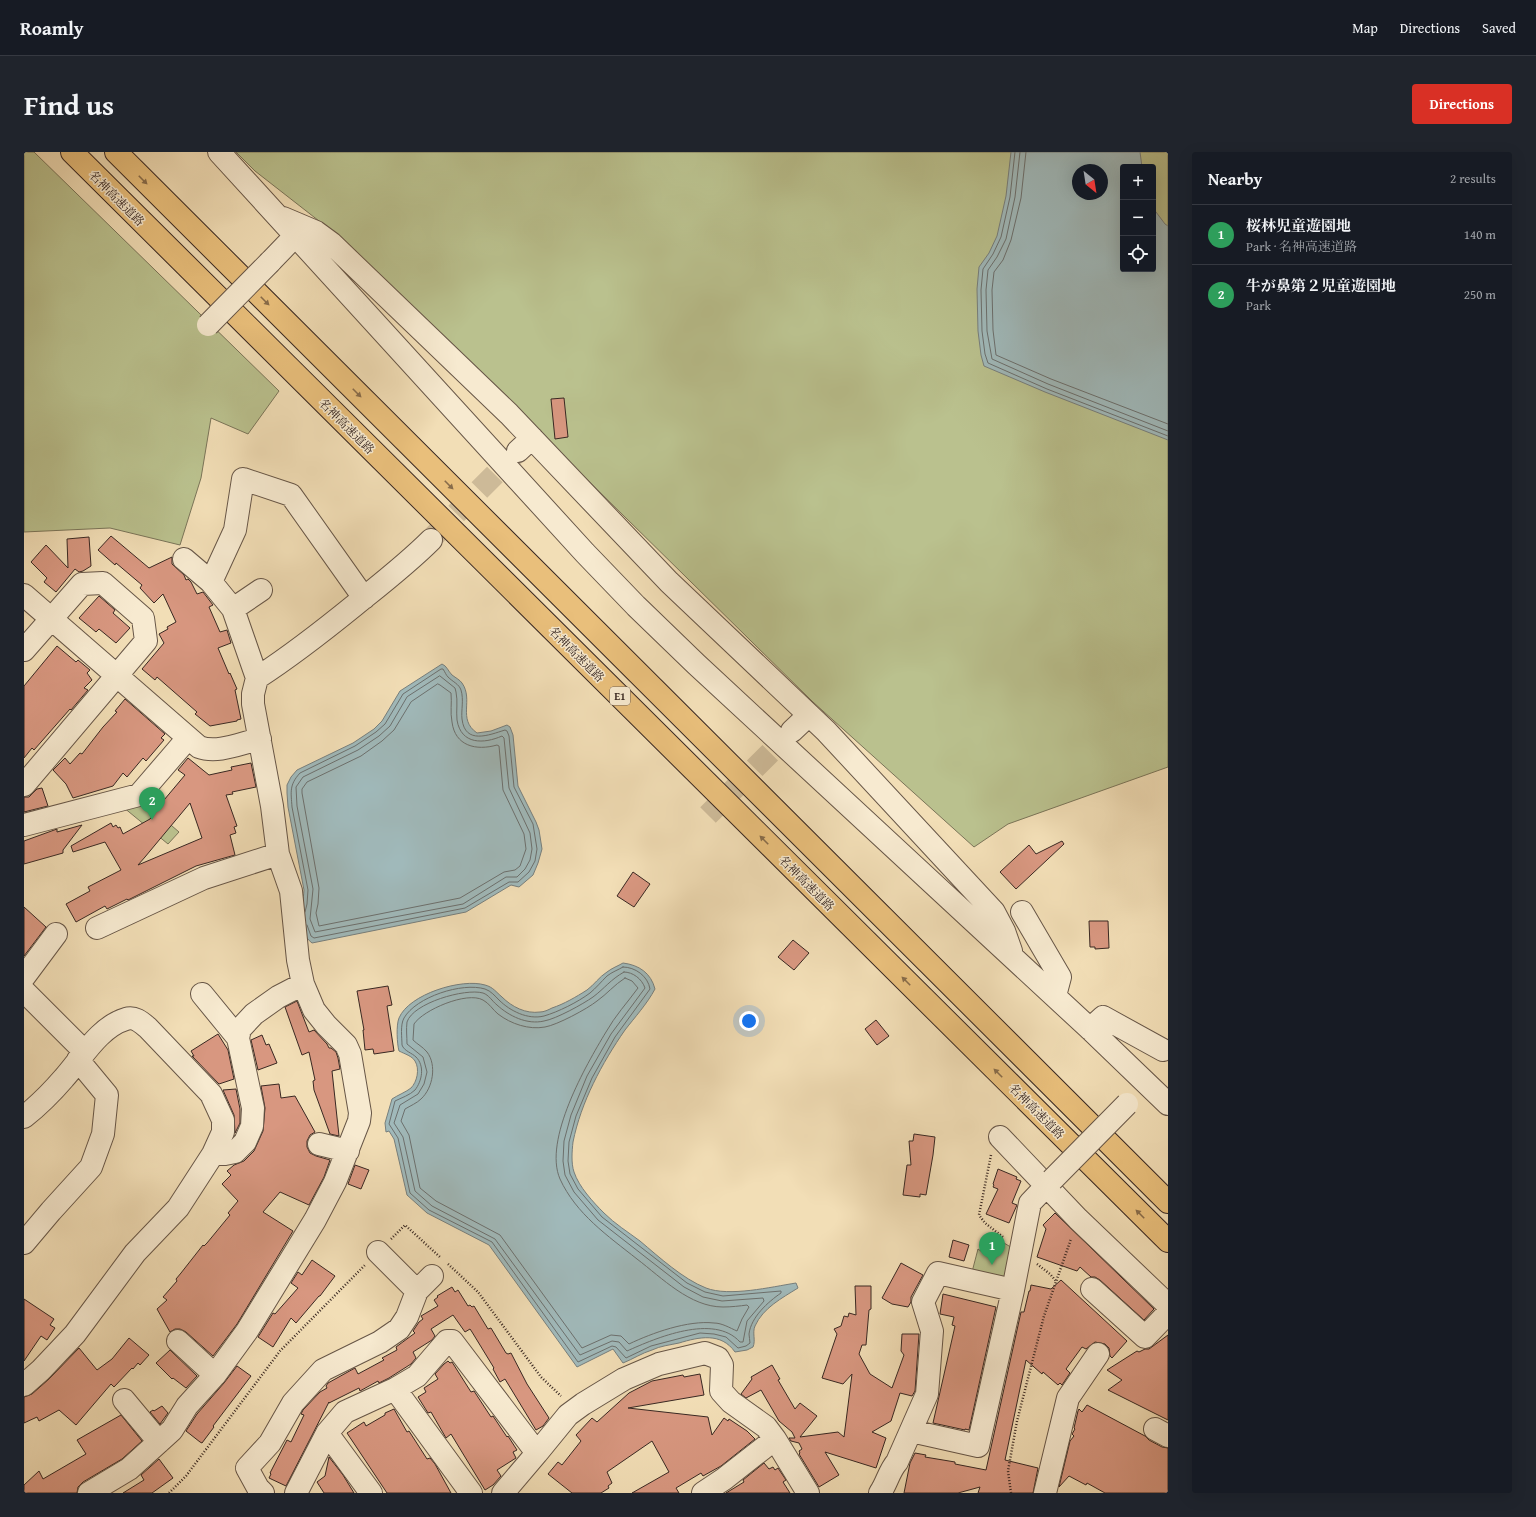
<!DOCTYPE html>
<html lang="en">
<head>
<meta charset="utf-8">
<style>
	:root { --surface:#171b24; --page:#20242c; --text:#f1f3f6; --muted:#9ea1a6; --line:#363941; --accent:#d93025 }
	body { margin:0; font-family:"Gentium Book Plus","Noto Serif JP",serif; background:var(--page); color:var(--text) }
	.controls { position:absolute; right:12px; top:12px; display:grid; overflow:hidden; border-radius:4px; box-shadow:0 4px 16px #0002 }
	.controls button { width:36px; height:36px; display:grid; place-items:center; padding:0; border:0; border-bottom:1px solid var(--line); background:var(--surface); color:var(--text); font:20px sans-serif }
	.compass { position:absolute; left:1048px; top:12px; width:36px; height:36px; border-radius:50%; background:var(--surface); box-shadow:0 4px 16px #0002; rotate:150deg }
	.you { position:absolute; left:725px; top:869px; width:14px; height:14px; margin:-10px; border:3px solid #fff; border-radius:50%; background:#1a73e8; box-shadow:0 0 0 6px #1a73e833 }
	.badge { display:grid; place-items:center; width:26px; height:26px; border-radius:50%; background:var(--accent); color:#fff; font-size:13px; font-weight:700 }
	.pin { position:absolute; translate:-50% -33px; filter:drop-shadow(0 1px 2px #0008) }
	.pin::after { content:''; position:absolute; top:21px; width:14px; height:12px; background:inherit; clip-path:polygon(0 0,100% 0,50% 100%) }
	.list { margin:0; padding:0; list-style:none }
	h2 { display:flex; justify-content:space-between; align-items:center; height:52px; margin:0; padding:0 16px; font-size:17px }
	h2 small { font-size:13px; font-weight:400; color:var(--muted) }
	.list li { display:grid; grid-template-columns:26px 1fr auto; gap:12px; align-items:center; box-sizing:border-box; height:60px; padding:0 16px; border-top:1px solid var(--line) }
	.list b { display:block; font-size:15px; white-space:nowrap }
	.list p { margin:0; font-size:13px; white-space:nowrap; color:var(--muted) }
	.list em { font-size:13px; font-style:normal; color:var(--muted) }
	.icon { flex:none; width:22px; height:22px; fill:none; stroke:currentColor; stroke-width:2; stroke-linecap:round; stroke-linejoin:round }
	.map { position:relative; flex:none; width:1144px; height:1341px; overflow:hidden; border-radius:4px }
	header { display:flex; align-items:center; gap:24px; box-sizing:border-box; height:56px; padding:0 20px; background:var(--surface); border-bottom:1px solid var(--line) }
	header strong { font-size:19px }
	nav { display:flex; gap:22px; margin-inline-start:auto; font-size:14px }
	.intro { display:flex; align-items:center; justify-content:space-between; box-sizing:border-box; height:96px; padding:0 24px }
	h1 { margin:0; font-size:28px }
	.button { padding:10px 18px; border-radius:4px; background:var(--accent); color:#fff; font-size:14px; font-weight:700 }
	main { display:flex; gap:24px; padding:0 24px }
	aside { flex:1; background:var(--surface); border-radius:4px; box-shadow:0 4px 16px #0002 }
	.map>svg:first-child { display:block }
	.green { fill:#bac18e; stroke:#7a7458; fill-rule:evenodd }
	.water { fill:#a0b9ba; stroke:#777f7d; fill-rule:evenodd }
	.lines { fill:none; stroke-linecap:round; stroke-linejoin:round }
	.shore { stroke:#6c706e; stroke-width:1 }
	.building { fill:#d89780; stroke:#392822; fill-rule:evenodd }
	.minor-tunnel { stroke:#cdba98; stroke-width:22; stroke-dasharray:22 11; stroke-linecap:butt }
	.minor-casing { stroke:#675647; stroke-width:24 }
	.highway-casing { stroke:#392822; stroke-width:24 }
	.path { stroke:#392822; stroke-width:2.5; stroke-dasharray:1 2; stroke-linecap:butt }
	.minor { stroke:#f7ead0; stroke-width:22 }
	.highway { stroke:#e9bf7b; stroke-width:22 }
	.minor-bridge-casing { stroke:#675647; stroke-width:24; stroke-linecap:butt }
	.minor-bridge { stroke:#f7ead0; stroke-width:22 }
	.oneway { fill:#886c4a }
	.labels { text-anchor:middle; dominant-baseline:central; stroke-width:3; stroke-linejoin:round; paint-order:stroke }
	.shield { fill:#f7ead0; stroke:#726256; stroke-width:1 }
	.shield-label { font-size:11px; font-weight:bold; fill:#392822 }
	.street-label { font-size:12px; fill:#392822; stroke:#f7ead0 }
</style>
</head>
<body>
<header>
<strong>Roamly</strong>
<nav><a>Map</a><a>Directions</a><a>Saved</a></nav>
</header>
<div class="intro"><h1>Find us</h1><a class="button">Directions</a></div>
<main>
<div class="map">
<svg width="1144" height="1341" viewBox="0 0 1144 1341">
	<rect width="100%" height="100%" fill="#f2deb6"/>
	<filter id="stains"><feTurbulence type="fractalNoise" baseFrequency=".005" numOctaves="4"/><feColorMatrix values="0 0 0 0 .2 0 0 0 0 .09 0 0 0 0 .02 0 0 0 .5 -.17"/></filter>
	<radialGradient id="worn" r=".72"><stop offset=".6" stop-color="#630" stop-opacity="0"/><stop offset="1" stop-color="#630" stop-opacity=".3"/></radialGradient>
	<path class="green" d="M0,0H10L255,239L224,282L187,266L177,326L156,393L86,376L0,380Z
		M212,0H1144V615L984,672L950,695L789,550L539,304L304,76L231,19ZM1099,15H1129V117H1099ZM1054,18H1078V42H1054Z
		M119,649L155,680L144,692L99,655Z
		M980,1091L990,1097L986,1121L978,1127L948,1120L954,1097L968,1107Z"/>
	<path class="water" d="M987,0H1116L1118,15H1099V117H1129V56L1141,72L1144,74V288L1021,240L960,214L957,203L954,179L953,137L955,115L965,101L973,84L982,44ZM1054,18H1078V42H1054Z
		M418,512C423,514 424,519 428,523C432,526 436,528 438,531C450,548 433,567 453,581L467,579L483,573L486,575L489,583L494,634L512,670L515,678L518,697L514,711L509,723L495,735L487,733L442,760L288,791C272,779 279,755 280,738L264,655L263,641V633L267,625L273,618L329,591L350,577L358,569L376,539Z
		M599,811C615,813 627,821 631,837C623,852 611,865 601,878C578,911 557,950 549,990C548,999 547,1011 550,1020C555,1035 569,1050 580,1061C591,1072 604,1080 616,1089C635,1105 659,1127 682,1136C705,1145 747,1135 772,1131L774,1136C758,1146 739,1156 731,1174C728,1181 732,1188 729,1195L723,1198L711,1200C697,1180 675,1185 655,1191C646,1193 636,1194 628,1198C618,1201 609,1207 599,1211L589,1197L553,1215L465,1093L403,1061L383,1043L370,987L365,979L362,980L361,971L368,947C374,943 382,940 387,936C393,930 396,917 391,909C388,904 381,902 375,899C373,892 372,873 375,866C385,842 438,826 461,833C469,835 472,840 478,845C488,855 502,862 516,860C520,860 524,858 528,856C540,852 552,845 563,838C570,833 575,825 583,820C588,816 594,814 599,811Z"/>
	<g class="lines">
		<path class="shore" d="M991,0L986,45L977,85L969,102L959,117L957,138L958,179L961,202L964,211L1023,237L1144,284
			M996,0L991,45L982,87L973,105L964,118L962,138L963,179L968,207L1024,232L1144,279
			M1002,0L997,46L987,88L979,108L970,120L968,138L969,178L972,203L1027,227L1144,272
			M416,524L431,536L432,540C434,549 432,559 433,568C437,593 460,592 478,584L480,586L485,636L506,681L508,697L506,708L501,717L493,725H482L439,752L291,780L286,767L289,737L273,654L272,635L279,625L334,598L355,584L366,574L383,545Z
			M414,532L416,533L427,541C428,551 426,560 428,570C431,594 452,599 473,593L475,594L479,638L500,682L502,697L496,714L491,718L480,720L436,746L295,774L292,761L294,752L295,736L278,641V637L283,630L337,604L358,589L370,578L387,550Z
			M281,760L283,752L284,738L268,655C267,640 265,633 276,621L331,594L352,580L361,572L379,542L417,517H419C421,520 422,523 424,525C429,530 435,532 437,538C440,548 437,558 438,567C441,593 465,583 481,578L483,579L485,584L490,635L509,672L513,697L511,709L505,720L494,730H485L441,756L290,786L287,784L283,773
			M599,815C611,815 624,824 626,837L591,885L568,926L552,964L545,990L544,1009L546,1022L554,1037L578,1065L663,1131L681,1140L699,1144L757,1139V1141C744,1150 727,1165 725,1182C725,1185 726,1188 726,1191L722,1194L714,1196L702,1185L690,1182L676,1181L627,1194L602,1206L592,1195L588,1194L554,1210L468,1090L405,1058L386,1041L374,986L365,972L371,949C377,946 386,943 391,938C398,929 401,914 392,905C388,901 380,899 378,893C378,886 376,873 380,866C392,845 438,830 461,837C467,839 471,844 475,848C486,859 504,868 520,864C534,860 554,850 566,841C572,836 577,830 583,824C588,820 594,818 599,815Z
			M600,820C609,820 618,827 621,836L587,882L563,924L547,963L540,989L539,1009L541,1023L550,1040L574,1068L660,1135L679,1145L698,1149L739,1146L740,1149L723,1169L719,1190H716C690,1161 632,1186 603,1199L595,1190L588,1189L556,1203L471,1087L408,1054L391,1039L379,985L370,971L376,953L394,942L400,932L403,920L399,905L383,892C383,885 382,877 383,870C389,851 441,836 459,841C465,843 468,849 473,853C485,864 503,873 520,869C532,867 559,852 569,845C581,836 586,828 600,820Z
			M601,826L608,829L614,836C603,851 591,864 582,880C562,913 519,988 536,1027C552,1062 584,1084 613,1107C638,1126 666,1155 699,1155C707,1155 716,1154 723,1153L725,1155L718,1167L713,1179C706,1176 698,1171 690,1171C664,1168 628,1181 605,1192L597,1184L587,1183L558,1196L476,1083L412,1049L396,1036L385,983L377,969L381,957C386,954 393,951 397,947C409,936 413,913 403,900C399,895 393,892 389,888L390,872C399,858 443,839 459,848C465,851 469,858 474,862C487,872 505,878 521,875C533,873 563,857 573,849C583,842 590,833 601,826Z"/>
	</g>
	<path class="building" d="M540,246L544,285L531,287L527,247Z
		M87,384L125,416L148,405V412L160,423L162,428L164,427L167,430L173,442L179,440L189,453L185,455L196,480L203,478L207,491L194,496L205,522L206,521L213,537L211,538L217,567L213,568V569L186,574L171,562L173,560L133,525L131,528L118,517L140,491L135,482L144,477L143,475L152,470L139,442L130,451L116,436L118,433L92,411L91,413L74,398Z
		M65,385L67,414L59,419L55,420L51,417L32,440L20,430L23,426L7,410L22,393L44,416L43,387Z
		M75,444L91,458L89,461L106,476L92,491L75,477L72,480L55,466Z
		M33,494L52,510L54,508L66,518L63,521L68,528L60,536L64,538L47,558L46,557L10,598L8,596L0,606V534Z
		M101,547L141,582L137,586L140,588L122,609L119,606L103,625L99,621L89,634L49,646L42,632L29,618L41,606L46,612L56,601L58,602L79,575L93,560L91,559Z
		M164,606L185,623L208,618L207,615L227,611L232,635L208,640L209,642L202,643L213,674L210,675L212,681L206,683L211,703L172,714L104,748L103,747L83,757L81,754L52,770L42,752L66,739L64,735L97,718L81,690L49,700L47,694L87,671L89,675L92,673L94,676L96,675L99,682L126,667L136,655L135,654L161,623L154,618ZM166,651L178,686L114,713L121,705Z
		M18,636L24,654L0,660V645H5L13,637Z
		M58,673L39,698V701L0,712V689L33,677V680Z
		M1038,689L1040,692L992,737L976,720L1005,693L1012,702Z
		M609,720L626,732L610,755L593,744Z
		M0,755L22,775L0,804Z
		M1065,769H1084L1085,796L1071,797V795H1066Z
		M769,788L785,801L770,818L754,805Z
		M364,834L368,853L363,854L370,899L350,902L349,897L341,898L339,878H340L333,839Z
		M273,849L285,880L290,878L303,892L305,896H307L312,900L314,906L316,917L308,919L315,984L306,982L290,938L289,929L291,928L285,900L278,903L261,855Z
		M852,868L865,884L853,893L841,877Z
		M194,882L204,898L210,927L195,932L168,904H170L167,899Z
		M238,883L242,893L245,892L253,911L234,918L227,888Z
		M255,932L257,946L271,944L291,980L286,983L283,989V995L286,1001L292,1004L306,1008L300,1025L285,1053L256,1040L239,1060L269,1079L213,1172L189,1204L162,1180L156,1177H151L146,1180L133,1157L143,1148L139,1145L153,1129L152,1127L157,1121L179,1093L180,1094L183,1091L206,1063L204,1061L214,1049L198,1032L207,1023L203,1019L210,1013L220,1009L230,999L239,979L241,956L237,934Z
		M212,937L216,957V971L211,981L210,963L199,938Z
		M890,982L911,985L909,1003L902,1043L896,1042V1045L879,1043L883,1013H887L885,989H889Z
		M331,1013L345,1018L337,1037L324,1032Z
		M974,1017L993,1025L992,1027L997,1029L988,1051L993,1053L985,1071L962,1062L974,1037L969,1035L970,1033L969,1032Z
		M1031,1061L1130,1157L1120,1168L1076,1128L1071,1125H1067L1056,1115L1053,1119L1013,1105L1022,1077L1019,1073Z
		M929,1088L945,1093L940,1109L925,1105Z
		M288,1108L311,1124L296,1144H295L272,1171L267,1166L249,1195L234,1185L249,1161L251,1162L274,1136L267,1131L274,1120L278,1123Z
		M877,1111L899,1123L887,1145V1150L884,1155L868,1152L858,1146Z
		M1037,1128L1103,1189L1088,1206L1086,1204L1085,1196L1081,1192L1071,1190L1062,1197L1058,1195L1042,1217L1046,1221L1038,1233L1036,1231L1034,1233L1019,1220L1018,1222L1002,1208L981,1308L1014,1316L1009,1341H954L956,1335L934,1341H880L886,1311L891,1301L902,1303L901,1305L931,1310V1312L962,1318L997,1160H1000L1005,1139H1006L1007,1133L1027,1137Z
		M831,1134H847V1157L845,1158L842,1193H838L835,1202L846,1222L868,1236L880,1203L877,1199L878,1182H895L891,1239L888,1244L876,1241L867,1269L848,1280L862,1286L852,1316L801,1300L815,1323L795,1335L775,1302L776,1301L775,1299L778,1297L775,1291L767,1289L765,1286H771L768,1280L755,1269L737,1238L722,1246L717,1242L728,1227L727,1225L748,1213L756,1227L754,1228L771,1257L776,1251L793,1264L776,1285L814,1280L820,1285L828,1222L819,1232L798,1226L813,1182L810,1177L817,1174L820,1164L824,1165L825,1161L832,1163Z
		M428,1135L431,1140L434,1138L444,1154L446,1153L448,1155L450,1154L464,1177L467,1176L482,1201L484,1202L487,1201L503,1232L525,1266L519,1274L512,1278L481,1227L476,1230L469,1217L470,1216L448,1180L446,1177L441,1180L429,1163L407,1177L411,1184L408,1188L389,1200L392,1206L387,1212L365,1226L355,1231L354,1229L336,1239L335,1236L305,1251V1250L262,1334L245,1326L247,1322L246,1321L263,1288L267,1290L280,1263L277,1262L279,1258L296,1240L303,1236L302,1234L304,1231L331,1216L334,1222L360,1208L358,1206L373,1198L372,1195L391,1181L389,1179L395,1170L399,1167L397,1164L414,1154L410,1148L414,1145L413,1144Z
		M919,1142L972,1155L945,1278L941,1277V1278L909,1271L931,1174L928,1173L930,1165L916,1162Z
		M0,1147L30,1167L26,1173L31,1176L23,1188L17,1184L0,1209Z
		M1144,1183V1268L1084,1238L1098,1228L1083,1218L1113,1199L1115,1200L1121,1197H1125Z
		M105,1186L125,1203L116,1213L114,1211L109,1217L108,1216L90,1235L87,1232L52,1273L35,1258L15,1269L13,1265L0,1271V1245L8,1242L25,1227L55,1196L73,1218L88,1207Z
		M146,1198L173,1224L162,1236L149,1226L148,1227L132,1211Z
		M424,1209L426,1211L428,1210L447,1240L450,1239L467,1265L469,1264L483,1285L484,1284L493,1298L489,1300L492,1306L473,1318L477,1324L469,1333L461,1338L427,1282L422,1286L407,1260L404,1261L394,1245L402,1240L400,1236L414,1227L411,1222L420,1212Z
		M213,1214L227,1224L189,1274L190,1275L178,1291L176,1290L162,1279L173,1262L200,1231Z
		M676,1222L680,1243L604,1256L684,1265L688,1283L700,1266L704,1269L705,1267L723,1279L731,1287L697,1314L679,1324L677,1321L652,1336L655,1341H608L645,1320L628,1289L583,1320L588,1331L584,1334L585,1336L577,1341H548L524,1322L534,1310L538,1313L557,1289L552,1283L568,1266L573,1270L605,1241L628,1229L659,1223L660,1225Z
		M1063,1253L1121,1284L1125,1288L1138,1295L1144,1296V1341H1081L1063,1331L1062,1333L1045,1324L1035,1335L1046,1289L1050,1284L1048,1282L1051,1277L1050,1276L1054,1259L1055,1257L1058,1260Z
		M138,1254L144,1261L136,1272L126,1260L129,1258L130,1259Z
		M370,1257L383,1280L385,1279L403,1307L406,1306L411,1312L427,1341H363L323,1281L340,1270L342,1274L361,1263V1261Z
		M97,1263L118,1289L98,1307L59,1330L54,1335L53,1341H0V1333L15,1319L19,1327L62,1302L53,1288Z
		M305,1305L319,1323L330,1341H300L293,1330L301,1324Z
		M135,1307L149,1326L128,1341H99L120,1328L117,1323Z
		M740,1311L745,1317L749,1315L751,1318L754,1316L762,1328L759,1330L766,1341H702L720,1330L719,1328Z"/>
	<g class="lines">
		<path class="minor-tunnel" d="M409,385L493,300
			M684,663L768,579"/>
		<g class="minor-casing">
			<path id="minor" d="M195,0L561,401L612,454L672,512L1066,877L1144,952
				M259,66L292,80L307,91L485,262L645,430L802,579L970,760L980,779L987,799
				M246,110L271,84
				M494,299L508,286
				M160,407L187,430L209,457L233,526
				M187,430L211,378L219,327L267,343L340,446
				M0,443L175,595C194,602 217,591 236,587
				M209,457L237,438
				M0,498L58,432L79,431L119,466L122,489L0,633
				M768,579L785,563
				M0,673L115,643L164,586
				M998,760L1036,825L1031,844
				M73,776L180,726L254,702
				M0,825L32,782
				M0,839L60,899
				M178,842L214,886
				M1066,877L1079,865L1139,898
				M0,965C15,953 28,940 40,926C58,906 75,875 102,867C111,864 118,871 124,876L187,942L199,968V980L189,1002L154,1056L111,1101L51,1182L17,1218L0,1233
				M976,985L1054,1067L1144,1153
				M295,992L324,999
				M189,1002H201L211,1000L221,990L228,974L229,956L214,886L216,877L230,862L254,845L279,832
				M0,1091L27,1059L67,1015L79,982L83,943L54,908
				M354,1100L393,1139
				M1068,1137L1121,1185L1144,1161
				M154,1189L191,1223
				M371,1237L447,1341
				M100,1248L135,1290
				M1131,1277L1144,1284
				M887,1279L954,1294L989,1138L1006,1051L1028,1028
				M303,1281L347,1341
				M513,1301L544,1263L559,1252L600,1227L635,1212L681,1201L694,1206L698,1213L697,1239L707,1250L742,1275L751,1287L784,1341
				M65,1341L105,1317L148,1278L163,1254L191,1223L223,1179L291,1068L311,1030L335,969L336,961L326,902L322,893L302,873L290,858L279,832L274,808L267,739L254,702L248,654L229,552V542L233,526C267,504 299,479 331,453C357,432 383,412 407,388
				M239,1341L234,1336L223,1316L246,1291L269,1251L299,1218L356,1190L375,1177L383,1165L393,1139L408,1124
				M272,1341L303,1281L321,1260L371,1237L393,1224L423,1189H428L513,1301L479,1341
				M679,1341L700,1327L751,1287
				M856,1341C863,1331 865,1319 873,1310L903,1242L908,1179L899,1150L914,1121L989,1138
				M1021,1341L1044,1246L1074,1202"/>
		</g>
		<g class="highway-casing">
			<path id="highway" d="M48,0L1144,1089
				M92,0L1144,1050"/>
		</g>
		<path class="path" d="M967,1003L955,1063L961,1071L979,1085
			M367,1087L381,1073L417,1106
			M424,1112L454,1140L517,1225L537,1244
			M1013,1112L1026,1122L1032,1129
			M145,1341L162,1324L256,1199L341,1113
			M987,1341L984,1319L993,1269L1020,1164L1047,1087"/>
		<use href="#minor" class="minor"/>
		<use href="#highway" class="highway"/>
		<g class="minor-bridge-casing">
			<path id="minor-bridge" d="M184,173L246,110
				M1028,1028L1103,952"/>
		</g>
		<use href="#minor-bridge" class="minor-bridge"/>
	</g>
	<defs><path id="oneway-solid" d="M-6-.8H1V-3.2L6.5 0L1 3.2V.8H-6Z"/></defs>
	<g class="oneway">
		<use href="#oneway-solid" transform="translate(119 28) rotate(45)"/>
		<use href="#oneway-solid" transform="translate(241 149) rotate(45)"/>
		<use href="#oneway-solid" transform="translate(333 241) rotate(45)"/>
		<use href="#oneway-solid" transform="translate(425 333) rotate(45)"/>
		<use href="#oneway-solid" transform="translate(740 688) rotate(-135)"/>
		<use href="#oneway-solid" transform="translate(882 829) rotate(-135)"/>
		<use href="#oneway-solid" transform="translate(974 921) rotate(-135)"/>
		<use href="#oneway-solid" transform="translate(1116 1062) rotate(-135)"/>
	</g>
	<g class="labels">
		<rect class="shield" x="586" y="535" width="20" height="18" rx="3"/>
		<g class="shield-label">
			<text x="596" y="544">E1</text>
		</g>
		<g class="street-label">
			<text transform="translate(93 46) rotate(45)">名神高速道路</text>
			<text transform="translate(323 274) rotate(45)">名神高速道路</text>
			<text transform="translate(553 502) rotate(45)">名神高速道路</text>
			<text transform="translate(783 731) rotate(45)">名神高速道路</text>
			<text transform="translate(1013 959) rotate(45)">名神高速道路</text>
		</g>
	</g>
	<rect width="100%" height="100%" filter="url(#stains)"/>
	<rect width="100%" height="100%" fill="url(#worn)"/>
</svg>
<div class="controls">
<button>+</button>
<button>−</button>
<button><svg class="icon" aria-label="locate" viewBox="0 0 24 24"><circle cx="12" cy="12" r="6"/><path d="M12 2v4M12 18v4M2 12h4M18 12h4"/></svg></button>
</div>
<svg class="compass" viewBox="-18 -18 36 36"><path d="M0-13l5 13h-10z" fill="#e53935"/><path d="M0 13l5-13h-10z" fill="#9ea1a6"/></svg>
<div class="you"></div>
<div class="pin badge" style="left:968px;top:1113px;background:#2e9e5b">1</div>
<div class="pin badge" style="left:128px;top:668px;background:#2e9e5b">2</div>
</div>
<aside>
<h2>Nearby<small>2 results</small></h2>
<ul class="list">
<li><span class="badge" style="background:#2e9e5b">1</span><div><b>桜林児童遊園地</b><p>Park · 名神高速道路</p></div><em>140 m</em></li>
<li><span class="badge" style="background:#2e9e5b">2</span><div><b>牛が鼻第２児童遊園地</b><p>Park</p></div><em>250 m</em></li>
</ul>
</aside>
</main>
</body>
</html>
